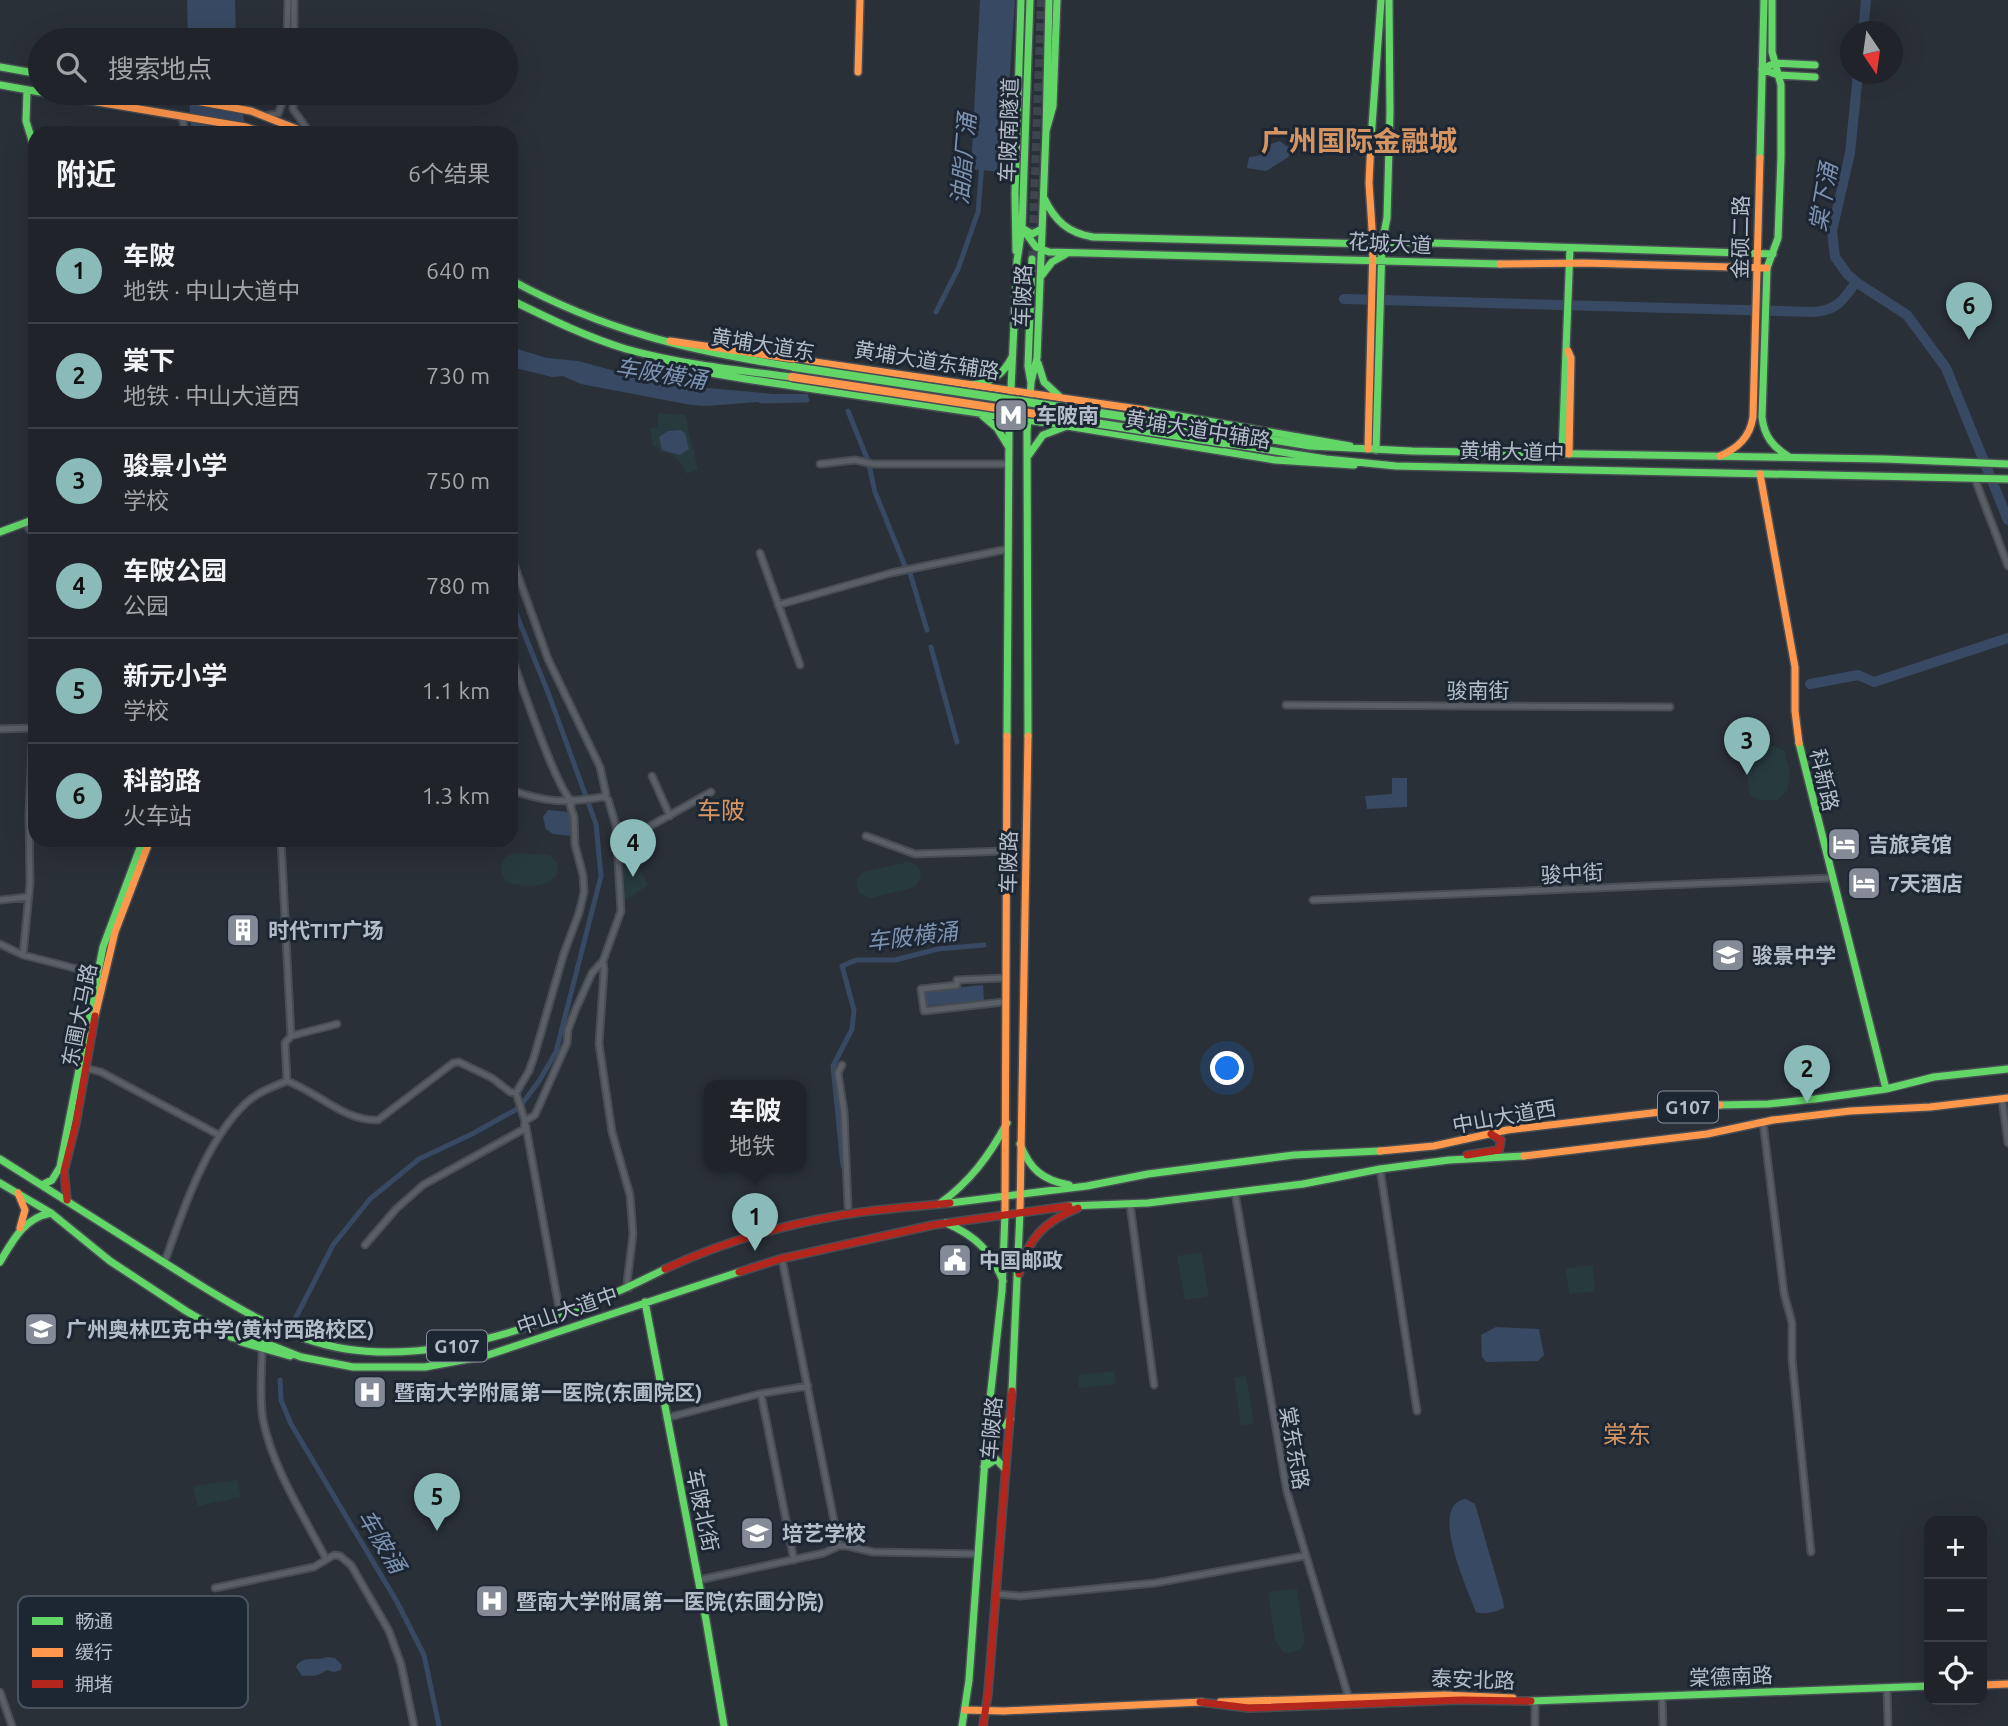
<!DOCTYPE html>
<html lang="zh">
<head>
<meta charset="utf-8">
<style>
	:root { --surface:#20242a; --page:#2d3036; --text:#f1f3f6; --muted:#a2a4a8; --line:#3d4147; --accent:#8bbbb9 }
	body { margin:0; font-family:Ubuntu,"Noto Sans SC",sans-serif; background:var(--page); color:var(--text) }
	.controls { position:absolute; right:21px; bottom:21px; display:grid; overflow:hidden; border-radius:14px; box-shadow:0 7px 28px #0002 }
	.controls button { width:63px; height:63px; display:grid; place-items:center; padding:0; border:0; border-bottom:2px solid var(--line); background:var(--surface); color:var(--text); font:35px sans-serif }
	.compass { position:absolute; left:1840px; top:21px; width:63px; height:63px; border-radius:50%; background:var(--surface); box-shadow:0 7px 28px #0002; rotate:167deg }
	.you { position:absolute; left:1228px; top:1069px; width:24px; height:24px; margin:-18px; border:5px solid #fff; border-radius:50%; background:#1a73e8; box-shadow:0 0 0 10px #1a73e833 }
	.badge { display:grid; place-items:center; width:46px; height:46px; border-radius:50%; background:var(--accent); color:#111; font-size:23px; font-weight:700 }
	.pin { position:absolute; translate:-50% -58px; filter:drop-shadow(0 2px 4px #0008) }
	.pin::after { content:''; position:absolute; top:37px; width:24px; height:21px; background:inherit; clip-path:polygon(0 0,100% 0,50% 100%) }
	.popup { position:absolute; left:704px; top:1080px; width:102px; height:91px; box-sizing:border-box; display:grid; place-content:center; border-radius:14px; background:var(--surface); filter:drop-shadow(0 2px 5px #0005); font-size:23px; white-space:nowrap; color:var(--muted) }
	.popup b { font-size:26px; color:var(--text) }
	.popup::after { content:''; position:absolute; left:50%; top:100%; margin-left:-14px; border:14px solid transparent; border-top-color:var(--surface) }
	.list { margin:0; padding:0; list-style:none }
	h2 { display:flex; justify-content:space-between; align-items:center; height:91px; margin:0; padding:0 28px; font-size:30px }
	h2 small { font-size:23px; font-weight:400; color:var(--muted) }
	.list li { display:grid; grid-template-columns:46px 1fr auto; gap:21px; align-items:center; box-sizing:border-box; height:105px; padding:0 28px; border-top:2px solid var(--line) }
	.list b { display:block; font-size:26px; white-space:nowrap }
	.list p { margin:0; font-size:23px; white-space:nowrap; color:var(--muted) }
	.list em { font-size:23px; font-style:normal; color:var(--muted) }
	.icon { flex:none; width:38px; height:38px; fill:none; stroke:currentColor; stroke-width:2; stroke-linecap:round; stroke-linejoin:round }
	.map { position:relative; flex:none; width:2008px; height:1726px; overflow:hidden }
	.search { position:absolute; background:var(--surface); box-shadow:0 7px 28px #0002; left:28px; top:28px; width:490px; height:77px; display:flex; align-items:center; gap:18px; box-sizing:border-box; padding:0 24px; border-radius:38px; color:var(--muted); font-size:26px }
	.panel { position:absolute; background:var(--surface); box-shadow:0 7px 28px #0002; left:28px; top:126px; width:490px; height:721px; border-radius:21px }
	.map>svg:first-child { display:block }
	.green { fill:#273a3e }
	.water { fill:#384963 }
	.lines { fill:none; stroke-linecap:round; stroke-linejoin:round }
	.canal { stroke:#384963; stroke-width:5 }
	.river { stroke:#384963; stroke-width:10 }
	.primary-tunnel { stroke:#3f454e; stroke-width:8; stroke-dasharray:8 4; stroke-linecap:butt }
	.street-casing { stroke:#484c53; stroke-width:9 }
	.fast-casing { stroke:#484c53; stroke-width:10 }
	.slow-casing { stroke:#484c53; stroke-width:10 }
	.jam-casing { stroke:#484c53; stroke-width:10 }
	.street { stroke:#5a5e66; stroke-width:5 }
	.fast { stroke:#63d668; stroke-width:7 }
	.slow { stroke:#ff974d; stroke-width:7 }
	.jam { stroke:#b3261e; stroke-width:7 }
	.fast-bridge-casing { stroke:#484c55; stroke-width:11; stroke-linecap:butt }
	.slow-bridge-casing { stroke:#484c55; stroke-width:11; stroke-linecap:butt }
	.fast-bridge { stroke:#63d668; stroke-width:8 }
	.slow-bridge { stroke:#ff974d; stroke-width:8 }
	.labels { text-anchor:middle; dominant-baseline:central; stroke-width:6; stroke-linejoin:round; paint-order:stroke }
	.shield { fill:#1d2633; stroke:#878f9c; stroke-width:2 }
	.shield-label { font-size:19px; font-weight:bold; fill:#b4bcc9 }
	.street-label { font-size:21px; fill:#b4bcc9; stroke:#1d2633 }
	.poi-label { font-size:21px; font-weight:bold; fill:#b4bcc9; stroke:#1d2633; text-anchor:start }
	.water-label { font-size:23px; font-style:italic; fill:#7c92b1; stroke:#1d2633 }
	.quarter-label { font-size:24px; fill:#d59563; stroke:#1d2633 }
	.district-label { font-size:28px; font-weight:bold; fill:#d59563; stroke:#1d2633 }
	.key { fill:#1d2633; stroke:#4a5360; stroke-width:2 }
	.key-label { font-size:19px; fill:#b4bcc9 }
</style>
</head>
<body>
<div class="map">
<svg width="2008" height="1726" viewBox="0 0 2008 1726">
	<rect width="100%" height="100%" fill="#2a3038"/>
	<path class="green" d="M658,413L685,415L698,469L687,474C681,463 675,452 660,452L658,446H653L650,429L658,427Z
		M1761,746H1774L1785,751L1790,775L1787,791L1777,800H1758L1750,795C1748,780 1742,765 1750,750Z
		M622,847H643L647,862L639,868L648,885L624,901Z
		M514,853L549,855L557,862C563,888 527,888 509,883C496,874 499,858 514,853Z
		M908,862C917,864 921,869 921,878L915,887L871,898L860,894L856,882L863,872Z
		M1201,1252L1209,1296L1185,1300L1177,1256Z
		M1593,1265L1595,1291L1570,1294L1565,1269Z
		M1114,1371L1116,1384L1079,1388L1078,1375Z
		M1246,1375L1254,1423L1241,1426L1234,1378Z
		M237,1480L241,1497L198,1506L193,1486Z
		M1297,1589L1305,1643L1301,1649L1291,1653L1283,1652L1275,1640L1268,1592Z"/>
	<path class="water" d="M187,0H235L236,40H188Z
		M980,0H1015L1003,172L971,169Z
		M189,93H238L247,133H191Z
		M1280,141L1289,148L1290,155L1287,158L1266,171L1247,168L1249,157C1260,156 1267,155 1271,144Z
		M511,347L547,358L578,361L663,384L774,394H808V398L706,406L691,405L581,384L563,376L552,377L511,367Z
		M680,430L685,433L689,449L680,455L662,450L659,437L668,431Z
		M1392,778H1407V807L1367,809L1365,796L1392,794Z
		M548,810L570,812L573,818V836L553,834L546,829L543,817Z
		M983,985L984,1000L926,1006L924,991Z
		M1496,1327L1539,1329L1544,1355L1538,1361L1486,1362L1482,1357L1481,1335Z
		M1466,1499L1475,1504L1503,1601L1504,1608C1495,1612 1485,1615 1476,1612C1468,1590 1427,1503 1466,1499Z
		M327,1657L335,1658L342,1665L341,1670L334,1672L327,1670C313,1678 317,1675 302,1676L296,1667C303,1654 315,1662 327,1657Z"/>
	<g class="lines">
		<path class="canal" d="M936,312L958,269L978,212L982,163
			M761,401L807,400
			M848,411L868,461L875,492L905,566
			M910,573L927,630
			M931,647L957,742
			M843,1166L833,1066L852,1029L854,1010L842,966L856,960H895L938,949L984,945
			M294,1321L333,1245L370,1199L419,1159L472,1134L519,1108L539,1081L556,1052L601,876L596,824L549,695L511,601
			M280,1380L281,1400L291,1424L397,1602L424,1655L439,1726"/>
		<path class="river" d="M1863,32L1866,0
			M1858,74L1850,153L1832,231L1835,257L1848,275L1859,284L1907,315L1946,368L2008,520
			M1344,299L1812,312C1836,311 1843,301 1856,282
			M1810,684L1858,675L1874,682L2008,638"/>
		<path class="primary-tunnel" d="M1032,259L1041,0"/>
		<g class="street-casing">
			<path id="street" d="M287,40L288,0
				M294,40V0
				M293,93V109L310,133
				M269,115L278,114L286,93
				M182,116L185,133
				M820,464L855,460L873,464H1009
				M1975,479L2008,566
				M25,523L35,537
				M760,553L800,665
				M778,605L891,573L1008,549
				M511,656C520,679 557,793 573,802L570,805L574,817L575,845L583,875L584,892L579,913L564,953L534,1057L529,1071L516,1093
				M35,684L29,814L35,816
				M1286,705L1670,707
				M0,729L32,728
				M652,776L670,816
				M511,790C549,803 563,803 603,797
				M616,826L645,829L711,792
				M866,836L915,854L1007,851
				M281,840L291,1036
				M0,900L28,897
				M1313,900L1832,878
				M0,944L23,955L101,975
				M23,955L30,883L29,814
				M603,961L604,970L599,1044L612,1132L630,1195L633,1234L627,1283L629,1288
				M1003,978L957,980V985L921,989L924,1011L1003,1002
				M842,1065L838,1073L844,1112L848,1207
				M86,1068L101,1072L219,1135
				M287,1081L285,1043L291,1036L337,1024
				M2002,1099L2008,1143
				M1763,1122L1784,1293L1792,1323V1359L1811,1552
				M1380,1169L1417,1411
				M1235,1193L1287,1492L1350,1702
				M1130,1204L1154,1385
				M365,1245L396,1209L423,1185L524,1129L525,1121L535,1115L567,1043L568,1030L575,1011L592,973L603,961L621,911L616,826L608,799L603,797L606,794L600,767L548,659L511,556
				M782,1259L839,1546
				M165,1261C182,1212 206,1141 245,1104C256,1093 272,1087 287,1081C318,1092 343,1121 378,1120L453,1063L459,1062L492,1078L510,1092L516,1093L525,1121L560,1314
				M262,1349C262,1372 259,1397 263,1420C273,1469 303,1514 326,1559
				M761,1394L794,1560
				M666,1418L759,1394L808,1386
				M699,1580L824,1553L839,1546H847L873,1552L978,1554
				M215,1588L314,1567L334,1555L340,1556L351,1565L389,1631L401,1664L414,1726
				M996,1594L1020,1596L1155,1583L1304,1556
				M1887,1688L1888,1726
				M0,1692L12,1726
				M1662,1696L1663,1726
				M1535,1700V1726"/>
		</g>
		<g class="fast-casing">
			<path id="fast" d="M1772,0V52L1781,85V157L1778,238L1767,268L1762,417C1764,436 1773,447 1789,457
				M0,67L40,74
				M1762,69L1775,63L1815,65
				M1762,69L1778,75L1815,77
				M0,85L40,92
				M27,90L26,121L35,150
				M1046,131L1049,0
				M1371,140L1381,0
				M1760,158L1764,0
				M1044,198C1055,221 1068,233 1093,237L1373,244L1400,242L1773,254
				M1022,228L1036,247L1049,252L1500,264
				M1022,228L1032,234L1042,229
				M1016,251L1015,194L1021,0
				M1042,275L1052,262L1066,254
				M511,280C604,331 691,351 794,367
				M511,300C548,318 586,337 626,349C680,364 736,370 792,377
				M668,361L693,370L746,379L1067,426L1275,460L1354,465
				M1038,363L1044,382L1059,396
				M1031,382L1037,358L1046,131L1053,106L1057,0
				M971,385C991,383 1003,375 1012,357
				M1145,410L1350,446
				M978,412L997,428L1008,446
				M1226,432L1310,446L1412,451L1884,459L2008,464
				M1224,443L1326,459L1396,466L2008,479
				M1376,450L1382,244L1387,218L1390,112L1389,0
				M1562,453L1570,248
				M1028,456L1043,435L1067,426
				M0,532L35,519
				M1007,736L1009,431L1017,261L1022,228L1030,0
				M1028,736L1027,432L1031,383L1028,366L1032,259
				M1799,743L1886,1089
				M1720,1105L1768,1104L1815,1099L1886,1089L1934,1077L2008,1069
				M1020,1144C1030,1169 1042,1180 1069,1185
				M0,1159C52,1192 105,1225 157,1258C215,1294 277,1338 346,1349C450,1365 574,1315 665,1269
				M0,1183L51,1213L110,1261L186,1311L231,1337L273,1346L301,1357L353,1367H425L485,1356L739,1272
				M42,1185L52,1180L60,1167L103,947L143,840
				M950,1203L1087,1186L1148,1174L1294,1155L1380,1151
				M939,1204C970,1182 989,1156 1007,1123
				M1069,1206L1148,1203L1303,1184L1380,1169L1449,1160L1524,1156
				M946,1223C976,1236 991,1251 1003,1281
				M0,1262C13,1240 24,1218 51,1213
				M645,1302L706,1620L724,1726
				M241,1342L290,1356
				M1012,1391L1020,1211
				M989,1418L998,1427L1005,1425L1010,1419
				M984,1467L996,1459L1005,1469
				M1531,1701L1929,1686
				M962,1726L969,1680L988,1417L1002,1291L1005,1213"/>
		</g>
		<g class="slow-casing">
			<path id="slow" d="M858,72L860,0
				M44,93L246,127L264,133
				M152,93L251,111L307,133
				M1500,264L1584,263L1767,268
				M670,341L1145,410
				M1568,351L1571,358L1569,454
				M1368,449L1373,244L1369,183L1371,140
				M1720,456C1738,448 1750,437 1753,417L1760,158
				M1760,474L1795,667V711L1799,743
				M95,1016L115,932L150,840
				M1380,1151L1434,1146L1507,1130L1720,1105
				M1524,1156L1707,1134L1773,1120L1850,1111L1930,1107L2008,1098
				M18,1193L25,1210L20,1228
				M1020,1211L1028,736
				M1005,1213L1007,736
				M1982,1685L2008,1684
				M1220,1702L1444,1695L1513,1698
				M965,1710L1004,1711L1202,1702"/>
		</g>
		<g class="jam-casing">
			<path id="jam" d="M1467,1155L1499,1150L1501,1140L1491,1134
				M67,1200L64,1171L76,1123L95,1016
				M665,1269C720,1243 783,1225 842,1215C877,1209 914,1207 950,1203
				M739,1272L780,1259L933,1225L1069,1206
				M1019,1274C1027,1239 1045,1221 1078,1208
				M1200,1702L1249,1708L1461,1700L1531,1701
				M983,1726L988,1693L1012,1391"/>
		</g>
		<use href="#street" class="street"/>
		<use href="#fast" class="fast"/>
		<use href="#slow" class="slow"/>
		<use href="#jam" class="jam"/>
		<g class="fast-bridge-casing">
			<path id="fast-bridge" d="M794,367L1226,432
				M1069,419L1224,443"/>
		</g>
		<g class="slow-bridge-casing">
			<path id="slow-bridge" d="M792,377L1069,419"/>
		</g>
		<use href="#fast-bridge" class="fast-bridge"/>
		<use href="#slow-bridge" class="slow-bridge"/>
	</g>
	<defs>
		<g id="metro-square" transform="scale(1.75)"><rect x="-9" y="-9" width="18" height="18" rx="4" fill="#848b96" stroke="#1d2633"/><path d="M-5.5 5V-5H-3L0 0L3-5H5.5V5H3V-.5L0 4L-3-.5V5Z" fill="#fff"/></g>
		<g id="hotel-square" transform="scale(1.75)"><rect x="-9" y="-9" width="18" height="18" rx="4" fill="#848b96" stroke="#1d2633"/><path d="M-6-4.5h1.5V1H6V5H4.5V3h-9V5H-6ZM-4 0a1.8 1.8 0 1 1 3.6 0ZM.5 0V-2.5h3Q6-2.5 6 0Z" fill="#fff"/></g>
		<g id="building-square" transform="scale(1.75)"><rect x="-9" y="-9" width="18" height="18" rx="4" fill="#848b96" stroke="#1d2633"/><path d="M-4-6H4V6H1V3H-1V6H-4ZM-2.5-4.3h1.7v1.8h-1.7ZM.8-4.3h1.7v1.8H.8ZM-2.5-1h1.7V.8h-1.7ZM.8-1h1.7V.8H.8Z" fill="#fff"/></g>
		<g id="school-square" transform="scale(1.75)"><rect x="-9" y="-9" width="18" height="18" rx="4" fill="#848b96" stroke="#1d2633"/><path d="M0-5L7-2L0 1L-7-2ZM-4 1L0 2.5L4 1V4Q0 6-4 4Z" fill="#fff"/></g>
		<g id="civic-square" transform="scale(1.75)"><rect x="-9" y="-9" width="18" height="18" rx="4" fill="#848b96" stroke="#1d2633"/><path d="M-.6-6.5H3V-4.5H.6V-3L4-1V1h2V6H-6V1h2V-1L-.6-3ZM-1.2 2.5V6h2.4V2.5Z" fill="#fff"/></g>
		<g id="hospital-square" transform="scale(1.75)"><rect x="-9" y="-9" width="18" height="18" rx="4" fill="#848b96" stroke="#1d2633"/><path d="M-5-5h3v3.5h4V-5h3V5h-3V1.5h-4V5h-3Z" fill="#fff"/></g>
	</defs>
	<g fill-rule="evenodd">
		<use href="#metro-square" x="1011" y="415"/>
		<use href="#hotel-square" x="1844" y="844"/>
		<use href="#hotel-square" x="1864" y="883"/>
		<use href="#building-square" x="243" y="930"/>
		<use href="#school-square" x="1728" y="955"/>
		<use href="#civic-square" x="955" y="1260"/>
		<use href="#school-square" x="41" y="1329"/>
		<use href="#hospital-square" x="370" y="1392"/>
		<use href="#school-square" x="757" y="1533"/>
		<use href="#hospital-square" x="492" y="1601"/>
	</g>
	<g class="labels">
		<g class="shield">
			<rect x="1658" y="1091.5" width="60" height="31" rx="5"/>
			<rect x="427" y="1330.5" width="60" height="31" rx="5"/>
		</g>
		<g class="shield-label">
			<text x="1688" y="1107">G107</text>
			<text x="457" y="1346">G107</text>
		</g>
		<g class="street-label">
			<text transform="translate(1008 130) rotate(-88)">车陂南隧道</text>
			<text transform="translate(1740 237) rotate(-89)">金硕二路</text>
			<text transform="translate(1390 243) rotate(3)">花城大道</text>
			<text transform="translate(1022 296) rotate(-88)">车陂路</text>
			<text transform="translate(763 344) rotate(9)">黄埔大道东</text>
			<text transform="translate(927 360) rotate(9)">黄埔大道东辅路</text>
			<text transform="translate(1198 429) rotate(9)">黄埔大道中辅路</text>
			<text transform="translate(1512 451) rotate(1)">黄埔大道中</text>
			<text x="1478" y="690">骏南街</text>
			<text transform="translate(1825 780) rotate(77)">科新路</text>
			<text transform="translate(1008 862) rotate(-89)">车陂路</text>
			<text transform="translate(1572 873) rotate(-3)">骏中街</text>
			<text transform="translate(79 1015) rotate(-79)">东圃大马路</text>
			<text transform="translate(1504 1116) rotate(-10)">中山大道西</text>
			<text transform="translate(567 1310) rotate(-19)">中山大道中</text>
			<text transform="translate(991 1428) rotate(-85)">车陂路</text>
			<text transform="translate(1295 1448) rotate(80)">棠东东路</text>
			<text transform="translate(703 1510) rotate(78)">车陂北街</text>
			<text transform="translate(1731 1676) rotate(-2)">棠德南路</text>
			<text transform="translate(1473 1679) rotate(2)">泰安北路</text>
		</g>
		<g class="poi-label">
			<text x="1036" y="415">车陂南</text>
			<text x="1868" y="844">吉旅宾馆</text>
			<text x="1888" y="883">7天酒店</text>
			<text x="268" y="930">时代TIT广场</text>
			<text x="1752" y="955">骏景中学</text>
			<text x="979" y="1260">中国邮政</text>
			<text x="66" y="1329">广州奥林匹克中学(黄村西路校区)</text>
			<text x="394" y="1392">暨南大学附属第一医院(东圃院区)</text>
			<text x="782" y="1533">培艺学校</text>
			<text x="516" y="1601">暨南大学附属第一医院(东圃分院)</text>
		</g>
		<g class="water-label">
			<text transform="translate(963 159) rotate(-85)">油脂厂涌</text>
			<text transform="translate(1823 197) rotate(-80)">棠下涌</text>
			<text transform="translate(661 373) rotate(9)">车陂横涌</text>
			<text transform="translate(912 936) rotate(-7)">车陂横涌</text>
			<text transform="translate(382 1541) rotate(59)">车陂涌</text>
		</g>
		<g class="quarter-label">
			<text x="721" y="810">车陂</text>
			<text x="1627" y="1434">棠东</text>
		</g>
		<g class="district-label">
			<text x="1359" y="140">广州国际金融城</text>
		</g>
	</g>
	<rect x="18" y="1596" width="230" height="112" rx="10" class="key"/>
	<rect x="32" y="1617" width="31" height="8" fill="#63d668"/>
	<rect x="32" y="1648" width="31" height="9" fill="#ff974d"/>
	<rect x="32" y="1680" width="31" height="8" fill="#b3261e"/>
	<g class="key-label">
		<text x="75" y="1628">畅通</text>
		<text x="75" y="1659">缓行</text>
		<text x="75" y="1691">拥堵</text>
	</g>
</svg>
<div class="controls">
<button>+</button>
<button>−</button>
<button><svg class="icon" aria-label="locate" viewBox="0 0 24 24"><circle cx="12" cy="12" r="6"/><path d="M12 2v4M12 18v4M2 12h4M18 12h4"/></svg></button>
</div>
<svg class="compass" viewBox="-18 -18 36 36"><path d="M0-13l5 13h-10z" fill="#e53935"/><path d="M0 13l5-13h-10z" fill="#a2a4a8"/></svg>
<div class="you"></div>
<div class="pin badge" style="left:755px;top:1251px">1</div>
<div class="popup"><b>车陂</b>地铁</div>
<div class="pin badge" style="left:1807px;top:1103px">2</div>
<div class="pin badge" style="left:1747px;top:775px">3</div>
<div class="pin badge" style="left:633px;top:877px">4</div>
<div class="pin badge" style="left:437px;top:1531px">5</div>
<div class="pin badge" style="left:1969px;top:340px">6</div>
<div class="search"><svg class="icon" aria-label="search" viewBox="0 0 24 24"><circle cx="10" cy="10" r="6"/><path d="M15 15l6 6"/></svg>搜索地点</div>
<section class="panel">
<h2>附近<small>6个结果</small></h2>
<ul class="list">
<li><span class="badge">1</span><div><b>车陂</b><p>地铁 · 中山大道中</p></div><em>640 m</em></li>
<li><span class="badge">2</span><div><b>棠下</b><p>地铁 · 中山大道西</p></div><em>730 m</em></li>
<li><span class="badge">3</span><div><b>骏景小学</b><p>学校</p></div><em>750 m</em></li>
<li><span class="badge">4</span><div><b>车陂公园</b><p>公园</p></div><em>780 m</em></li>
<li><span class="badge">5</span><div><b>新元小学</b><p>学校</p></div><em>1.1 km</em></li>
<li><span class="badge">6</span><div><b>科韵路</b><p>火车站</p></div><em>1.3 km</em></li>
</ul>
</section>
</div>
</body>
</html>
